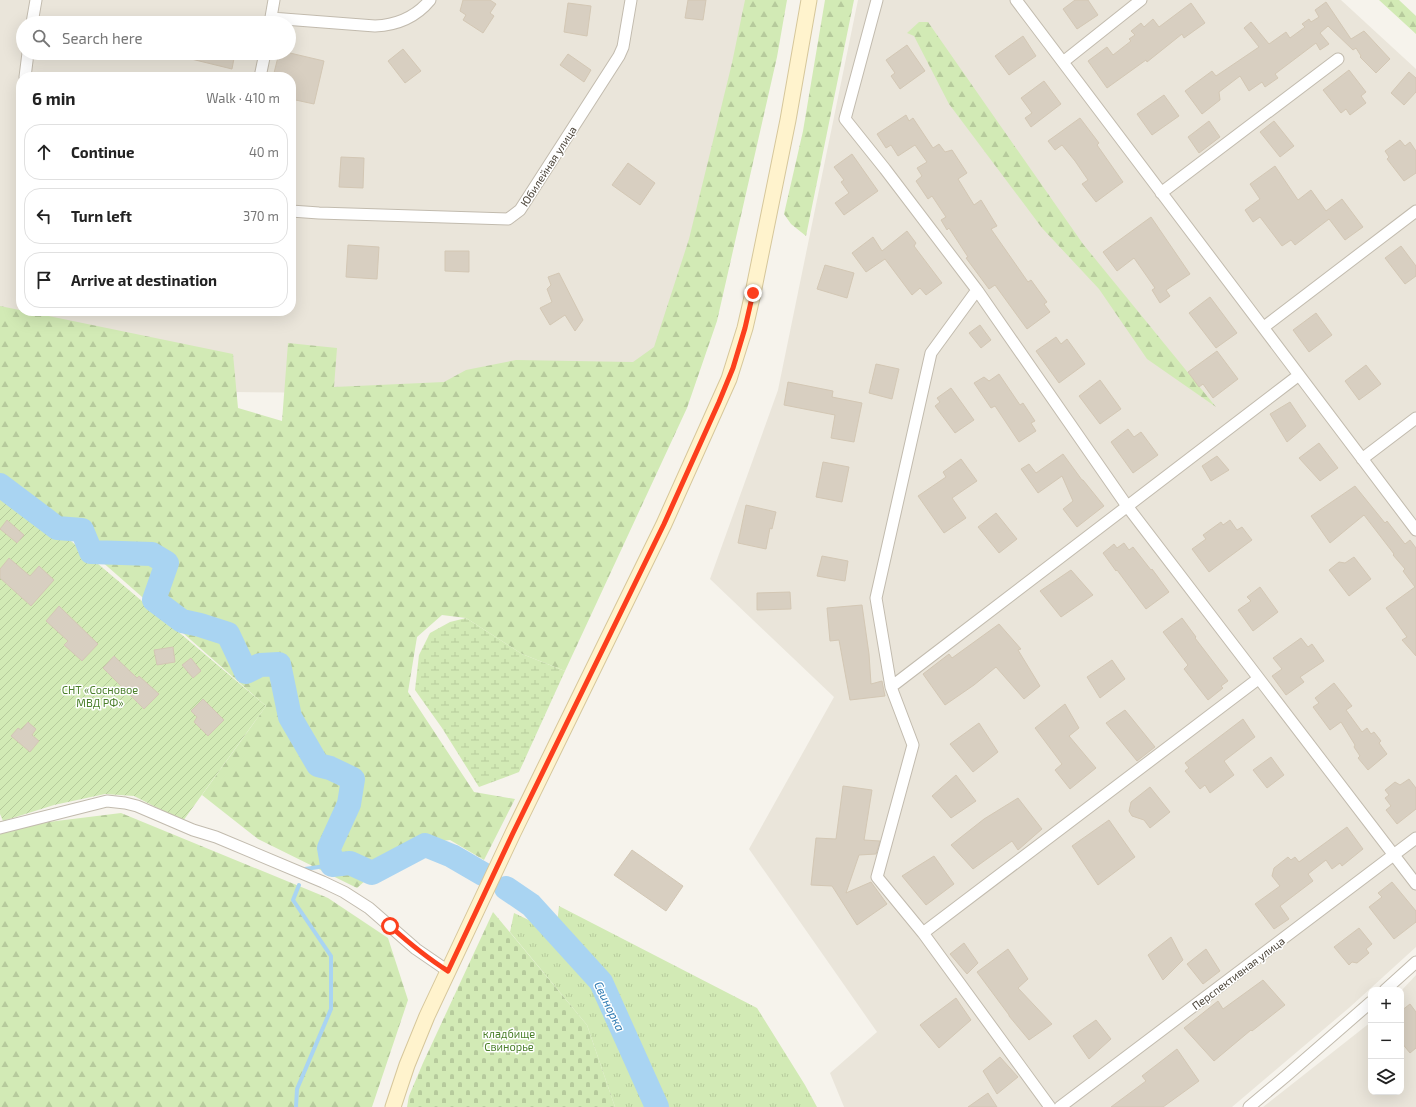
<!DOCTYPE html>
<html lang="en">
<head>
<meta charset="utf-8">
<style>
	:root { --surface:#fff; --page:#f6f6f6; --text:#222; --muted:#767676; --line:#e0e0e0 }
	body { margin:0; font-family:"Exo 2",sans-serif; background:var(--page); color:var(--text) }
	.controls { position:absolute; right:12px; bottom:12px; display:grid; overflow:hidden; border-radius:8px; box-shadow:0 4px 16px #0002 }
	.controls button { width:36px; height:36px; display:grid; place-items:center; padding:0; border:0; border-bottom:1px solid var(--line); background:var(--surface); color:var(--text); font:20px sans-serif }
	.stop { position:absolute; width:12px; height:12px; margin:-9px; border:3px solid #fc3f1d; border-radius:50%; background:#fff }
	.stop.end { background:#fc3f1d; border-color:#fff; box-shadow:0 1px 4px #0008 }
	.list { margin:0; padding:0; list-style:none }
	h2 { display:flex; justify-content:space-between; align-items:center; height:52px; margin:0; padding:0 16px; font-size:17px }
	h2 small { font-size:13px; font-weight:400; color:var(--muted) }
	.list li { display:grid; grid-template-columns:26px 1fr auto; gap:12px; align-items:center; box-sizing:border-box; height:56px; margin:0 8px 8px; padding:0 8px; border:1px solid var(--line); border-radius:16px }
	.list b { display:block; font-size:15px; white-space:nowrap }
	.list em { font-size:13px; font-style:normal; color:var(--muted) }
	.icon { flex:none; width:22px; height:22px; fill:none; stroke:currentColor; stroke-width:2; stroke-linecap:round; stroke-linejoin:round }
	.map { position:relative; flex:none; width:1416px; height:1107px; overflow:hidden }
	.search { position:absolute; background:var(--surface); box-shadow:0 4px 16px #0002; left:16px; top:16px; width:280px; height:44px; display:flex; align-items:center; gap:10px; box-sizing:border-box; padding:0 14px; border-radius:22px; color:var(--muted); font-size:15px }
	.panel { position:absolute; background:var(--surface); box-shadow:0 4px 16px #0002; left:16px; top:72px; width:280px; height:244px; border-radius:16px }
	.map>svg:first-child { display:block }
	.residential { fill:#eae5da; fill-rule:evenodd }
	.grass { fill:url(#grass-tufts) }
	.forest { fill:url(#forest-firs) }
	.wetland { fill:url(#wetland-marsh) }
	.cemetery { fill:url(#cemetery-stones) }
	.garden { fill:url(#garden-furrows) }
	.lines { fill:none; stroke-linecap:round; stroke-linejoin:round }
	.stream { stroke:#a9d4f2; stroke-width:4 }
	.river { stroke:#a9d4f2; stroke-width:24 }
	.building { fill:#d8cfc1; stroke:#d3c7b4 }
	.minor-casing { stroke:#c2bbae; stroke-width:13 }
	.secondary-casing { stroke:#d6c79b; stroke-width:17 }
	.minor { stroke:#fff; stroke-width:11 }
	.secondary { stroke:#fff3cd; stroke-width:15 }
	.route { stroke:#fc3f1d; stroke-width:5 }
	.labels { text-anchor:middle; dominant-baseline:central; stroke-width:3; stroke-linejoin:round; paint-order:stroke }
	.street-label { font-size:11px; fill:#4b4439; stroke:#fff }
	.park-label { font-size:11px; fill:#4a7f2a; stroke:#fff }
	.water-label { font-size:12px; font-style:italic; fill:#2e7ab2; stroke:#fff }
</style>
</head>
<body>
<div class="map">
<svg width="1416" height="1107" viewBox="0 0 1416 1107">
	<defs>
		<pattern id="grass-tufts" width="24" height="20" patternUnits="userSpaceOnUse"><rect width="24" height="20" fill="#d2eab5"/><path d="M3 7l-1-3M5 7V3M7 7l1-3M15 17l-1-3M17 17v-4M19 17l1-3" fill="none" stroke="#b6ca9c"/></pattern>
		<pattern id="forest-firs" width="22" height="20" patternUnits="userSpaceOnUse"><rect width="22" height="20" fill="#d2eab5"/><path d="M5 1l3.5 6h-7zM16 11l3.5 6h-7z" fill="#b6ca9c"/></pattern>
		<pattern id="wetland-marsh" width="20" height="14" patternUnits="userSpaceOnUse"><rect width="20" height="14" fill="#d2eab5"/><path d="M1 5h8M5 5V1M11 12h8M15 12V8" fill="none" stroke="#b6ca9c"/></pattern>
		<pattern id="cemetery-stones" width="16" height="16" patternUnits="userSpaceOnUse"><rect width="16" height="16" fill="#d2eab5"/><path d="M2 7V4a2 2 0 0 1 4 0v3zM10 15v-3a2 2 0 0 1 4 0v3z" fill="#b6ca9c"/></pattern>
		<pattern id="garden-furrows" width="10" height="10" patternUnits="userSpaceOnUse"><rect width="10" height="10" fill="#d2eab5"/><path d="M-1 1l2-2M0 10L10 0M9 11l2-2" fill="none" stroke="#b6ca9c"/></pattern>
	</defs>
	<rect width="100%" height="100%" fill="#f6f3ec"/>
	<path class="residential" d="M0,0H761L674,395L235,392L0,337ZM23,23H289V53H23ZM21,77H291V311H21Z
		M858,0H1341L1416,69V947L1350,1007L1232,1107H844L830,1073L877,1032L749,849L834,697L710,579L778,390Z
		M1416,975V1107H1263L1371,1022V1092H1401V991Z"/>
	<path class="grass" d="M559,906L757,1008L805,1085L817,1107H615L587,1025L510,932L514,913L556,933Z"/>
	<path class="forest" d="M745,0H787L777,57L717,321L687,408L565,671L522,654L466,618L442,615L417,637L408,692L474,792L515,799L484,860L450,840L405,845L357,888L258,839L202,795L266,706L33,501L0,482V306L233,354L238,408L282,421L288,343L337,348L334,387L444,382L466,370L516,360L633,362L654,347L689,239L732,63Z
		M825,0H854L806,236L791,224L784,214L803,131Z
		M1379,0H1399L1416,16V34Z
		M919,22H928L1083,244L1216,407L1147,359L1099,289L1042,228L949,104L914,36L907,33Z
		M121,813L328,898L388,938L408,1000L372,1107H0V828Z"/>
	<path class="wetland" d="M466,618L522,654L565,671L519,772L479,787L442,728L415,690L419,655L430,633L450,622Z"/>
	<path class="cemetery" d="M493,912L587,1025L615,1107H407L409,1096L423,1063Z"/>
	<path class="garden" d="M0,481L266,706L183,821L134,796L105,794L54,805L3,821L0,814Z"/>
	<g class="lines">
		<path class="stream" d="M305,869L332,865
			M296,1107L297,1089L331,1009V956L293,900L299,885"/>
		<path class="river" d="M0,485L57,528L82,530L91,552L152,554L167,563L154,600L182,621L200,625L228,634L246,672L260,665L279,664L290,717L318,765L330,768L353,779L349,804L329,848L332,865L350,863L372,873L425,845L452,856L483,874
			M506,888L531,905L601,982L657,1107"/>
	</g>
	<path class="building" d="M463,0H490L496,4L490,13L494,16L483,33L463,20L466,15L460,11Z
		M688,0H706L703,20L685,18Z
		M1075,0H1088L1098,15L1077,29L1063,9Z
		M1326,2L1351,39L1364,31L1390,59L1376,73L1360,57L1361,56L1356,48L1353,50L1328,26L1320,33L1329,44L1320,50L1316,43L1275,74L1278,78L1265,87L1262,82L1249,91L1240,76L1219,92L1220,100L1202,114L1185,91L1212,71L1216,76L1259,47L1244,28L1251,22L1269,44L1286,32L1290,38L1305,27L1302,24L1309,19L1311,22L1319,17L1315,10Z
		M568,3L591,6L587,36L564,32Z
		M1191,3L1205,23L1184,38L1182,34L1147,62L1146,60L1107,88L1088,61L1107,47L1113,55L1131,41L1129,39L1135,35L1131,31L1141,23L1144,27L1153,19L1159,27Z
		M1023,36L1036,56L1009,75L995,56Z
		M907,45L925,71L900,89L891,76L895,73L886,60Z
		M403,49L421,71L405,83L388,61Z
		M184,53H235L232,69L183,57Z
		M279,53H290L324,61L314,104L291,99V77H273Z
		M568,54L591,70L584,82L560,65Z
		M1349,70L1366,92L1361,96L1366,103L1350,115L1346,109L1341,113L1323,90Z
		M1409,72L1416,78V92L1404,105L1391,93Z
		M1044,81L1061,104L1031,127L1025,118L1032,113L1021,98Z
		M1164,95L1179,116L1152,135L1137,114Z
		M906,115L909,121L913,118L933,148L939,144L945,152L952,150L967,173L958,179L974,205L981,200L997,226L991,229L1028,282L1031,280L1047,302L1044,304L1050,312L1027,329L995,285L989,289L966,258L968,257L949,228L947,230L941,220L946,217L932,196L928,199L916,181L922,176L917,168L927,162L915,145L898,156L891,145L886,148L877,134Z
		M1080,118L1099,143L1097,145L1123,182L1096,202L1082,184L1088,180L1075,161L1062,145L1055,150L1048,141Z
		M1209,121L1220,137L1199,153L1188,137Z
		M1274,121L1294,146L1280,157L1260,132Z
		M1400,140L1405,146L1410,142L1416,151V173L1404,181L1387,159L1389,157L1385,151Z
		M852,154L878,191L844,215L835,203L849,193L841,182L844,180L834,167Z
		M341,157L364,158L363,188L339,187Z
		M628,163L655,183L640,205L612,185Z
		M1275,166L1298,200L1311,190L1326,211L1342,199L1363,227L1345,240L1329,219L1295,245L1291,240L1282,246L1260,217L1253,222L1245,210L1260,199L1250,184Z
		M1151,217L1190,274L1166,290L1170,296L1160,303L1152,290L1155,288L1134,258L1117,271L1103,252Z
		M907,231L916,243L914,246L942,283L926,295L920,288L912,295L885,259L866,272L852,253L873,237L882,251Z
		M348,245L379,247L377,279L346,277Z
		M1401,246L1416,266V276L1405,284L1385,258Z
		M445,251H469V272L445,271Z
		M825,265L854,273L847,298L817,289Z
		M559,273L583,320L575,331L565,315L550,325L540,308L552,302L547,289L551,285L548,277Z
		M1210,297L1237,333L1216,348L1189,313Z
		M1316,313L1332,335L1309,352L1293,330Z
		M980,325L991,340L981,348L969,333Z
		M1056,337L1061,344L1067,339L1085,364L1059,383L1036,351Z
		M1217,351L1238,379L1213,398L1203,384L1199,387L1188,372Z
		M876,364L899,369L892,399L869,393Z
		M1366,365L1381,384L1359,400L1345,381Z
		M999,374L1020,405L1023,403L1035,421L1031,423L1036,431L1019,442L995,406L991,408L974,383L984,377L989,381Z
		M1100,380L1121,409L1100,424L1079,396Z
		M788,382L833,391L832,397L862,403L854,442L831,438L835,415L784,405Z
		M951,388L974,420L955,433L935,406L940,402L937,398Z
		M1290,402L1306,426L1287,442L1270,414Z
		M1128,429L1134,437L1141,432L1158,455L1133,473L1111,442Z
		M1319,443L1338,468L1320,481L1299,458Z
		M1063,454L1082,480H1083L1104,506L1077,527L1063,509L1073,501L1062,476L1038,493L1021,469L1029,464L1036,473Z
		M1217,456L1229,470L1211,481L1202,466Z
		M961,459L977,481L952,498L966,518L944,533L918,496L946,477L943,472Z
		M823,462L849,467L842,502L816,497Z
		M1355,486L1385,523L1387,521L1405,544L1410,540L1416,548V656L1402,640L1407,637L1386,608L1415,587L1403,571L1405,569L1393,555L1394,554L1364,515L1330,543L1311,516Z
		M746,505L776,512L772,529L770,528L766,549L738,543Z
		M996,513L1017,539L999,553L978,527Z
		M7,520L24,535L17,543L0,529Z
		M1230,520L1237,530L1242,527L1252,540L1209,572L1192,549L1206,539L1203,535L1221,522L1223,525Z
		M1124,543L1129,550L1133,547L1151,570L1152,569L1169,592L1146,609L1117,570L1116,571L1103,553L1114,544L1117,548Z
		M822,556L848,561L845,581L817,576Z
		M1354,557L1371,579L1349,596L1329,570L1339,562L1345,563Z
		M9,558L30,576L39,566L54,580L31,606L0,578V569Z
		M1071,570L1093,595L1061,617L1040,591Z
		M1260,587L1278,612L1253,631L1238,610L1251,601L1247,597Z
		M790,592L791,609L757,610V593Z
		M862,605L869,654L871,684L882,681L885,696L850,700L839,640L830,641L827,608Z
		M59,606L98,644L82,661L64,645L68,641L46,621Z
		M1182,618L1196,637L1195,638L1228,681L1221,686L1223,688L1208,700L1184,669L1188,665L1163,632Z
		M999,624L1021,649L1018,650L1040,686L1024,699L996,667L974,685L945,705L923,674L949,654L952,658Z
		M1301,638L1308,647L1312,644L1324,661L1300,677L1304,682L1286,695L1272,676L1282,669L1273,658Z
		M173,647L175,662L157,665L154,650Z
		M114,656L137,678L139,676L159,694L144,709L103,668Z
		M191,658L201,671L193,678L182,665Z
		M1112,660L1125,679L1100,698L1087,677Z
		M1334,683L1352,706L1346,710L1362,732L1367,728L1371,734L1374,732L1381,741L1379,743L1387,754L1368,770L1358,758L1360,756L1354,747L1355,745L1341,722L1330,730L1313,707L1319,703L1315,698Z
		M203,699L224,720L208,736L194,722L197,717L191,711Z
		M1065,704L1079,728L1069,736L1096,768L1070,789L1055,770L1062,764L1035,728Z
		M1125,710L1155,747L1137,761L1106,723Z
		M1243,719L1255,737L1224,761L1234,775L1210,793L1205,785L1200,789L1185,771L1189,768L1185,763Z
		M28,722L36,729L32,735L39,741L30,752L11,736L18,728L21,730Z
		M979,723L998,752L973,772L950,744Z
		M1271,757L1284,775L1267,788L1253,770Z
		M956,775L976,801L951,818L932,796Z
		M1409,779L1416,788V809L1397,824L1386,810L1391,806L1385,798L1389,795L1385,790L1395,782L1400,785Z
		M843,786L872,790L864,840L880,841L876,854L859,855L846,893L871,882L887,904L857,925L832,886L811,885L816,838L836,839Z
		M1150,787L1170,812L1150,828L1144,820L1132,816L1129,811L1131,802Z
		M1018,798L1042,829L1018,850L1012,841L973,869L951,845L984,819Z
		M1109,820L1135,857L1098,885L1072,846Z
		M1347,827L1363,849L1342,866L1340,863L1332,869L1326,860L1308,874L1313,881L1280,906L1289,919L1274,929L1255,904L1280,886L1272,876L1274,868L1288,857L1291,860L1295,857L1299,862Z
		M632,850L683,886L666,911L614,875Z
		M934,856L954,884L926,905L902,876Z
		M1392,882L1416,911V922L1394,939L1369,907L1382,897L1378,893Z
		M1359,928L1372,944L1366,949L1369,953L1357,963L1352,962L1349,965L1334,947Z
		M1171,937L1183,960L1163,980L1148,955Z
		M964,943L978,963L967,974L950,954Z
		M1008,949L1028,979L1018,988L1052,1024L1029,1040L1009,1016V1015L977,972Z
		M1206,949L1220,971L1203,984L1187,964Z
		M1263,980L1285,1005L1252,1031L1251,1030L1214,1061L1184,1028L1218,1001L1223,1009Z
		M956,998L971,1020L939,1048L920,1025Z
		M1410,1004L1416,1012V1048L1410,1053L1401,1042V1011Z
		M1096,1020L1111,1039L1089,1059L1073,1036Z
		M1177,1049L1199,1081L1163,1107H1111L1146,1081L1142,1076Z
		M1000,1057L1018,1077L997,1094L983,1071Z
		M988,1093L997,1107H968Z"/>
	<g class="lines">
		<g class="minor-casing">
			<path id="minor" d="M877,0L845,119L885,169L977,290L1127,506L1416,884
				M1016,0L1416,530
				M271,18L375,26C397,25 416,17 430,0
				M32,23L36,0
				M270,23L274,0
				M1063,62L1141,0
				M25,77L28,53
				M260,77L265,53
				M1161,193L1338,59
				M291,211L319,213L508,219L520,210L619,56L623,47L631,0
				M977,290L931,353L876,598L891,687L913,745L877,877L923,933L1050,1107
				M1264,327L1416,211
				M1362,459L1416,418
				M891,687L1299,375
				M0,828L107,801L125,803L137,806L193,830L216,837L323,882L344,892L369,908L416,949L448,971
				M923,933L1258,679
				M1385,990L1416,962
				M1060,1107L1416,838
				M1249,1107L1286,1076L1371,1002"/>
		</g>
		<g class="secondary-casing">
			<path id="secondary" d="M393,1107L407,1065L427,1016L513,833L664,524L729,379L745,328L753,293L788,120L809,0"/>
		</g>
		<use href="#minor" class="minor"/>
		<use href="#secondary" class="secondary"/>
	</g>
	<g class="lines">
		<path class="route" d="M390,926C409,943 427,958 448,971L513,833L664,524L719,402L733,368L745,328L753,293"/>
	</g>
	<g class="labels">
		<g class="street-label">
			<text transform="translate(548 166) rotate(-57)">Юбилейная улица</text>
			<text transform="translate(1238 973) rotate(-37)">Перспективная улица</text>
		</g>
		<g class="park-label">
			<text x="100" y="689">СНТ «Сосновое<tspan x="100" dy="13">МВД РФ»</tspan></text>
			<text x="509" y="1033">кладбище<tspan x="509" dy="13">Свинорье</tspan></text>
		</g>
		<g class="water-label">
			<text transform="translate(610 1006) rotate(64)">Свинорка</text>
		</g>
	</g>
</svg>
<div class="controls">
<button>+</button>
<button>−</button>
<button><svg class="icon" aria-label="layers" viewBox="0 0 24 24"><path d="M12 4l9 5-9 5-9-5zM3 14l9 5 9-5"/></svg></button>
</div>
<div class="stop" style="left:390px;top:926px"></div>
<div class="stop end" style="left:753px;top:293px"></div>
<div class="search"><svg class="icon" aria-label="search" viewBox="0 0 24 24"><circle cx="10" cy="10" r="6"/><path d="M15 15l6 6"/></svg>Search here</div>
<section class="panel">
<h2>6 min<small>Walk · 410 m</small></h2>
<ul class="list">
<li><svg class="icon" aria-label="ahead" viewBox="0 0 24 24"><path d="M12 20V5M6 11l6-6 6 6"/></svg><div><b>Continue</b></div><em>40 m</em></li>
<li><svg class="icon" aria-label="left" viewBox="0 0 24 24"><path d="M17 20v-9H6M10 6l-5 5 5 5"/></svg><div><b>Turn left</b></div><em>370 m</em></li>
<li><svg class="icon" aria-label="arrive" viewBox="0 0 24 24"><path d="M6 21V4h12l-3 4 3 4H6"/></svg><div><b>Arrive at destination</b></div></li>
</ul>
</section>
</div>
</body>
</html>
